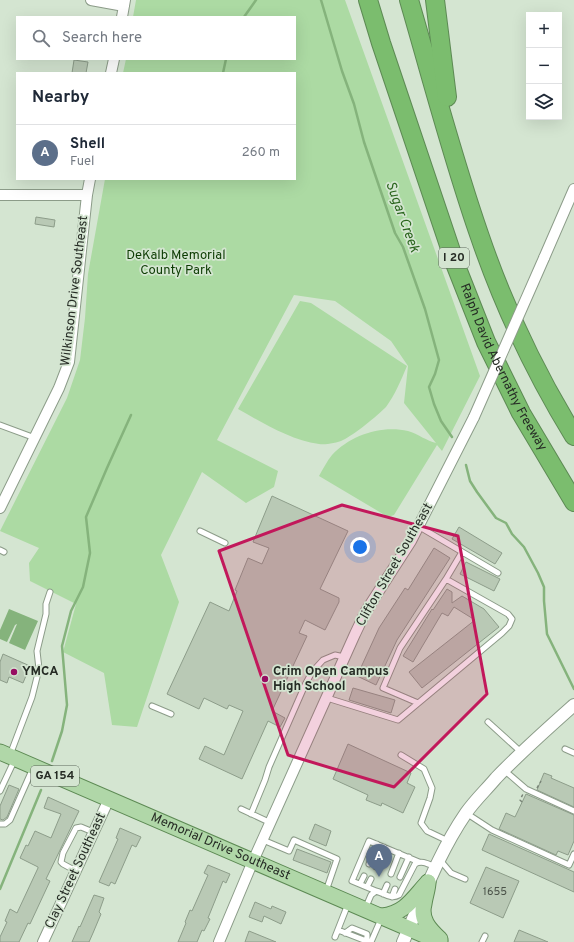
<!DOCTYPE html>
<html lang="en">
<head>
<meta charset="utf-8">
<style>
	:root { --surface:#fff; --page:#f2f2f3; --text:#1f2937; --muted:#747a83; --line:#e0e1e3; --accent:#0b8043 }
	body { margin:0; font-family:Overpass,sans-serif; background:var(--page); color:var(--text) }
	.controls { position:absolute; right:12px; top:12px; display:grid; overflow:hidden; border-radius:0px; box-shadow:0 4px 16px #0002 }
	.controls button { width:36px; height:36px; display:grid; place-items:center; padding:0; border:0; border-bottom:1px solid var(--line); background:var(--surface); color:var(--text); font:20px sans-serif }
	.you { position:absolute; left:360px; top:547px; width:14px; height:14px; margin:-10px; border:3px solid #fff; border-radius:50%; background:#1a73e8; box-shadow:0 0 0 6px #1a73e833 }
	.badge { display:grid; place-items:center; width:26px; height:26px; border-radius:50%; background:var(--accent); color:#fff; font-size:13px; font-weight:700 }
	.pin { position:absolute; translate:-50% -33px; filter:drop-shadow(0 1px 2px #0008) }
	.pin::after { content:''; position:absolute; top:21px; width:14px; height:12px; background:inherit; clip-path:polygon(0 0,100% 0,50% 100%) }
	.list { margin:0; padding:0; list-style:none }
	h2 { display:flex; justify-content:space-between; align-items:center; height:52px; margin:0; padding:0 16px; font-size:17px }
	h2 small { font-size:13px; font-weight:400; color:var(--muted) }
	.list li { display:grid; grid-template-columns:26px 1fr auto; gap:12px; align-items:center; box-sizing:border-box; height:56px; padding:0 16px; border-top:1px solid var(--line) }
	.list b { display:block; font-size:15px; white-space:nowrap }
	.list p { margin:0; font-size:13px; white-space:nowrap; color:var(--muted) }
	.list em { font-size:13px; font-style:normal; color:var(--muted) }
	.icon { flex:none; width:22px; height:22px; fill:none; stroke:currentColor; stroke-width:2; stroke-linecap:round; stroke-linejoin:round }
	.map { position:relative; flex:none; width:574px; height:942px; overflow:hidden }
	.search { position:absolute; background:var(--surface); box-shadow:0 4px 16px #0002; left:16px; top:16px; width:280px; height:44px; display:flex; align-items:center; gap:10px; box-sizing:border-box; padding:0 14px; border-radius:0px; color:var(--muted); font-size:15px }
	.panel { position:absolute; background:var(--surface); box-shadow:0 4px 16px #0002; left:16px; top:72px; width:280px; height:108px; border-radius:0px }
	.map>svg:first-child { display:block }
	.green { fill:#acdaa3 }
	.water { fill:#85b37c }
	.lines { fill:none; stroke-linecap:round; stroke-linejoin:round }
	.stream { stroke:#85b37c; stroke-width:2.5 }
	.building { fill:#b9c9b5; stroke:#8d9d8a }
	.service-casing { stroke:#8c9c89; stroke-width:7 }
	.minor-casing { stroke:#8c9c89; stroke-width:12 }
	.tertiary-casing { stroke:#8c9c89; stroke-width:14 }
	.primary-casing { stroke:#5d8a54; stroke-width:17 }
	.motorway-casing { stroke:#5d8a54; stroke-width:20 }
	.path { stroke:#798477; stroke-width:1.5; stroke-dasharray:3 3; stroke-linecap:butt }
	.service { stroke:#fff; stroke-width:5 }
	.minor { stroke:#fff; stroke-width:10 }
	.tertiary { stroke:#fff; stroke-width:12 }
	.primary { stroke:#b0d7a8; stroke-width:15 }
	.motorway { stroke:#7bbd6e; stroke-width:18 }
	.minor-bridge-casing { stroke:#8c9c89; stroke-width:12; stroke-linecap:butt }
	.minor-bridge { stroke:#fff; stroke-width:10 }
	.marked { fill:#c2185b; fill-opacity:0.2; stroke:#c2185b; stroke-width:3; stroke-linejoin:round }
	.poi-dot { fill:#970d62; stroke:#d4e5d1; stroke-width:1.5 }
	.labels { text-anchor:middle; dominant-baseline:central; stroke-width:3.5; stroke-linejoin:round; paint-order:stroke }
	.number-label { font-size:11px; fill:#4b5349 }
	.shield { fill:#d4e5d1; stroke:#5a6459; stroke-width:1 }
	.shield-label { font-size:12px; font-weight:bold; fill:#262c25 }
	.park-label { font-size:13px; fill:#0c3b02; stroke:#d4e5d1 }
	.street-label { font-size:13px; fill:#262c25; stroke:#d4e5d1 }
	.poi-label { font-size:13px; font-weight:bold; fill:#262c25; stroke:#d4e5d1; text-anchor:start }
	.water-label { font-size:14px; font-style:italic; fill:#2b661e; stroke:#d4e5d1 }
</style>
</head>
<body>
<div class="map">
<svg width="574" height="942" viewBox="0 0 574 942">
	<rect width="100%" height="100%" fill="#d4e5d1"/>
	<path class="green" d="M136,0H345L480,376L442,451L437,445L394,515L388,517L319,476C323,469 327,461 332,455C351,435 381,425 408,431C418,434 427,441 436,443L404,403L408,366L391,341L335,301L294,295L217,440L278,471L274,487L246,503L202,472L161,555L179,602L137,727L112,725L104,673L63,652L76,604L30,581L29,563L39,548L0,531L67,398L80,360L85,318L88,274L105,179H295V73H123L126,59H295V17H133Z
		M300,301L311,303L407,366C401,380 395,395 386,407C377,416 354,435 343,440C337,443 325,445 319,444C290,440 263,423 238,409Z"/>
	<path class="water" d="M9,609L38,621L25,650L9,643L17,624L15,625L7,642L0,639V630Z"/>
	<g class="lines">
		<path class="stream" d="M321,0L342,71L354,104L364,142L395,233L403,247L425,309L439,360L435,374L429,387L434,404L441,421L452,437
			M244,17L256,0
			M223,73L226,59
			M466,465L470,481L477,492L496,518L506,523L512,534L524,547L538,573L544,587V601L547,634L574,689
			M52,761L62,731L67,705L62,646L71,611L83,587L90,553L86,517L107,468L131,415
			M0,889L41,790"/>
	</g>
	<path class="building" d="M74,60L88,62L86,73H72Z
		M36,217L55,220L54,227L35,224Z
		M272,496L348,531L320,589L339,598V602L325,630L305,620L299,633L307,636L272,711L285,718L280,727L268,721L242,779L199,759L205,746L224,755L243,711L229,705L227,709L204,698L199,709L167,694L210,602L229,611L237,591L235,590L248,558L262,564L269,548L253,542Z
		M459,527L502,553L495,564L452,539Z
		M434,548L450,558L397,640L376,685L357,676L379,628L405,588L408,590Z
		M466,562L500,579L494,591L460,574Z
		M447,589L452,592V603L462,596L484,609L499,627L422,688L409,672L475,620L454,607L448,616L442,613L413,662L403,656L432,609L433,610Z
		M3,654L30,666L23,683L9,677L7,683L0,680V662Z
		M353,688L395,700L391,713L349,700Z
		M348,744L411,773L407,783L415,787L403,813L382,803L381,806L366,800L368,795L333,779Z
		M544,773L552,776L551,778L574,788V807L537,790Z
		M9,785L19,789L7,817L3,820L0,819V806Z
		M526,794L574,815V841L568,855L558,851L556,855L499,829L506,813L515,817Z
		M48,797L79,811L46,879L50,881L30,924L28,923L19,942H0V937L7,922L5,921L10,909L17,913L38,868V867L20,858L26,845L28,846L35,831L51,838L61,814L44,808Z
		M315,824L331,831L326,846L309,839Z
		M120,828L141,837L136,847L132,845L115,884L111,882L109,886L99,882L118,839L116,838Z
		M489,834L574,872V892L482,850Z
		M297,849L331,862L327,873L293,860Z
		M208,865L230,874L226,883L223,881L208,918L210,919L204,931L202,930L197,942H178L186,923L185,922L190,910L192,911L208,875L204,873Z
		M486,867L519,881L503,918L470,903Z
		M94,895L104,898L99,912L101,914L93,933L89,942H72L79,926L80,927Z
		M255,902L271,909L272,906L286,912L281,924L264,916L262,922L249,917Z
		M519,930L548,942H514Z
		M249,931L276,942H245Z"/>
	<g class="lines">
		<g class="service-casing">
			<path id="service" d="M0,425L35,438
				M418,526L498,573
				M200,531L225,543
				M0,550L4,552
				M446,579L462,552
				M327,698L398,720L502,633L509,626L512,619L508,614L446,579L400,648L383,688L418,703
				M152,706L171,714
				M488,722L521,752
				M565,749L574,753
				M10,755L32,697L39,669L37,651L46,614V604L50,592
				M401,755L424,769L432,788L430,798L421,823L427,831L448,841
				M504,770L526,789L574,811
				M0,791L15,759
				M241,809L271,823
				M466,813L492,830L569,865L574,854
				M251,814L265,780L269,767L305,685L312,672L323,660L335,655L344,657
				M0,824H5L10,820L33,768
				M263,840L289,851L294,840L337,859L326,891
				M440,860L451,873L465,879
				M369,864L377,844
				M376,867L384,847
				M76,871L63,864L61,862L63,853L76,828L81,827L93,832
				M391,874L399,853
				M400,877L409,857
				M360,884L364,876
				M367,887L371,879
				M376,891L352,881L369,841L419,862
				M383,894L387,885
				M392,897L395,889
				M365,909L371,895L376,891C384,893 391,900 399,895L415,864C422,860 428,864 435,867
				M338,930L369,942
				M345,933L352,928L367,934V941
				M335,937L348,904
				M371,942L381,919
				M482,942L485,936"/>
		</g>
		<g class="minor-casing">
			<path id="minor" d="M91,0L124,6
				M122,17L125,0
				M111,73L114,59
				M0,195H87
				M544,258L574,189
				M0,508L59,388L69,362L87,195L90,179
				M43,942L109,799
				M219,942L253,861L355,634L366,611L411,541L474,417"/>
		</g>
		<g class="tertiary-casing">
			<path id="tertiary" d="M403,942C423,897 438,854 466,813C475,800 486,790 496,778C521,752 547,729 574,705"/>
		</g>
		<g class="primary-casing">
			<g id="primary">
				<path id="s1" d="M0,752L440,942"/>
				<path d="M428,882C428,889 425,896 424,904C420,919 429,929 440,939"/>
				<path d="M382,916C406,913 413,898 428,882"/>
			</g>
		</g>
		<g class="motorway-casing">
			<g id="motorway">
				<path id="s2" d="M368,0L381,43L456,266L486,342L521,413L574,502"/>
				<path d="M409,0C432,79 453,160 480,237C504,307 536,374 574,436"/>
				<path d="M435,0L447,97"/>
			</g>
		</g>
		<path class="path" d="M537,788L541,781
			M522,802L520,800L523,794"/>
		<use href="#service" class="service"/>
		<use href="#minor" class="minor"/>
		<use href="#tertiary" class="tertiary"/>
		<use href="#primary" class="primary"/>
		<use href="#motorway" class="motorway"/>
		<g class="minor-bridge-casing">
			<path id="minor-bridge" d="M474,417L544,258"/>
		</g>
		<use href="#minor-bridge" class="minor-bridge"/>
	</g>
	<path class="marked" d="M342,505L458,536L487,694L394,787L288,755L219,551Z"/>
	<g class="poi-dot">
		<circle cx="14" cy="672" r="4"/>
		<circle cx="265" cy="679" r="4"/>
	</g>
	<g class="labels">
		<g class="number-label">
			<text x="495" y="892">1655</text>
		</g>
		<g class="shield">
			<rect x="439" y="248" width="30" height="20" rx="3"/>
			<rect x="31" y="766" width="48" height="20" rx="3"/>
		</g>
		<g class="shield-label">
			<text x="454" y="258">I 20</text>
			<text x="55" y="776">GA 154</text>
		</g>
		<g class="park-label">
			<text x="176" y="256">DeKalb Memorial<tspan x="176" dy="15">County Park</tspan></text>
		</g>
		<g class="street-label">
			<text transform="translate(75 291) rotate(-83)">Wilkinson Drive Southeast</text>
			<text stroke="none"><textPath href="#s2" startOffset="392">Ralph David Abernathy Freeway</textPath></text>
			<text transform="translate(395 565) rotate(-60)">Clifton Street Southeast</text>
			<text stroke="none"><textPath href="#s1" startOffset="240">Memorial Drive Southeast</textPath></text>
			<text transform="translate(76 871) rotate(-65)">Clay Street Southeast</text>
		</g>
		<g class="poi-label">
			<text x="22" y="672">YMCA</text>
			<text x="273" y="672">Crim Open Campus<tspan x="273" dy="15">High School</tspan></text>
		</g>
		<g class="water-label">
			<text transform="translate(402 217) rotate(70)">Sugar Creek</text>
		</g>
	</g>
</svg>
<div class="controls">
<button>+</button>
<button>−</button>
<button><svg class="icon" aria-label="layers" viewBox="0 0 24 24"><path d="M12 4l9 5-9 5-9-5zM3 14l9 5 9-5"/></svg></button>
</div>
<div class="you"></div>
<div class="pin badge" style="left:379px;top:877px;background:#5c6f8a">A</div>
<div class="search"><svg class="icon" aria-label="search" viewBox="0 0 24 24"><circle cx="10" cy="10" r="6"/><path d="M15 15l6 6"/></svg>Search here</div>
<section class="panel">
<h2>Nearby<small></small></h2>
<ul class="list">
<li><span class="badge" style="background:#5c6f8a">A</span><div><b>Shell</b><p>Fuel</p></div><em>260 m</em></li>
</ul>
</section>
</div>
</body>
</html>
